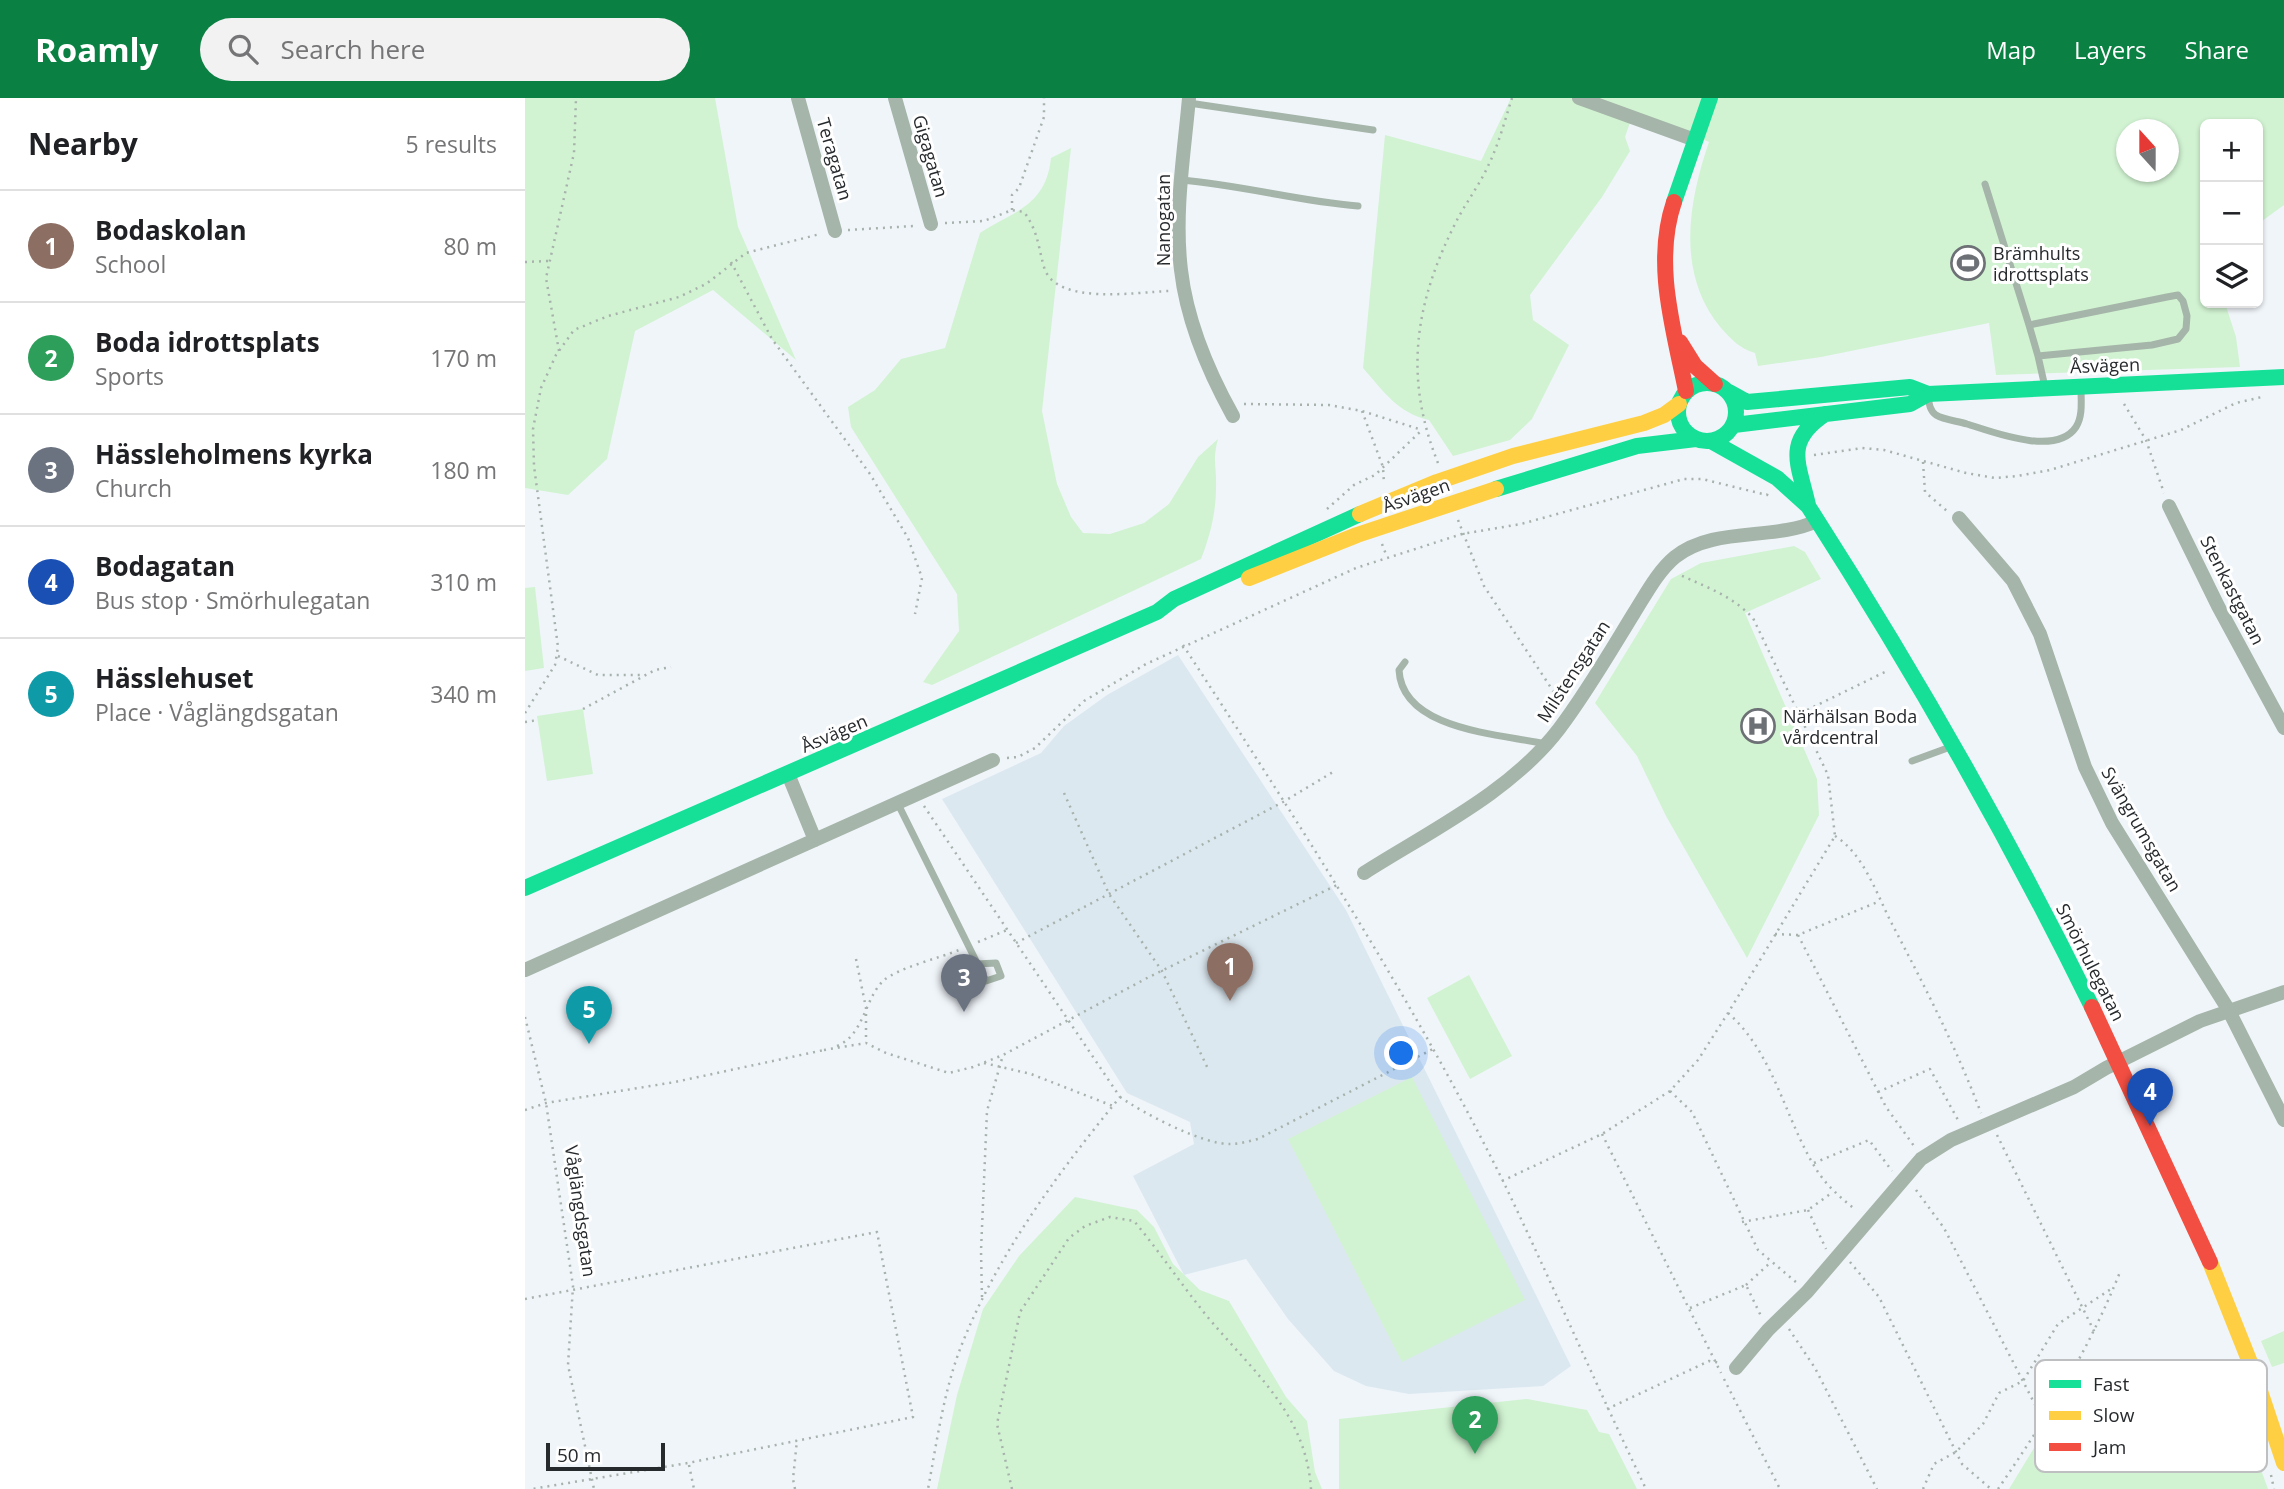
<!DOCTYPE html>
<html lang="en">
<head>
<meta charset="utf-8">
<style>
	:root { --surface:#fff; --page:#f2f2f2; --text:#202124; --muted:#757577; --line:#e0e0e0; --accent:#0b8043 }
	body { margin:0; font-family:"Open Sans",sans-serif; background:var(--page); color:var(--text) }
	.controls { position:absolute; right:21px; top:21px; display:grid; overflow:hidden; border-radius:10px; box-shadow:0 2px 5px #0004 }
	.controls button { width:63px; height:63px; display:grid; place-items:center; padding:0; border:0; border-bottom:2px solid var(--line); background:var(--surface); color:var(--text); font:35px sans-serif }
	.compass { position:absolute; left:1591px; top:21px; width:63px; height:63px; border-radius:50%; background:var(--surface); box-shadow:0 2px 5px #0004; rotate:339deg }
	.scale { position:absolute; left:21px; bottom:18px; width:119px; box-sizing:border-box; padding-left:7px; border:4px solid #272a2d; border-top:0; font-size:19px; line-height:24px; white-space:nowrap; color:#272a2d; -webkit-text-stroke:5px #fff; paint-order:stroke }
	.you { position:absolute; left:877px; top:956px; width:24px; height:24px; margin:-18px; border:5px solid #fff; border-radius:50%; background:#1a73e8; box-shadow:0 0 0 10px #1a73e833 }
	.badge { display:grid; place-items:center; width:46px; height:46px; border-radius:50%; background:var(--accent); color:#fff; font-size:23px; font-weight:700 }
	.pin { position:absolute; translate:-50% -58px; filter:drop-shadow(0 2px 4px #0008) }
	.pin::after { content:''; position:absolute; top:37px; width:24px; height:21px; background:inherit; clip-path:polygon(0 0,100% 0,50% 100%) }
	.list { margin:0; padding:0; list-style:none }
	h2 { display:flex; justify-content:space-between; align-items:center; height:91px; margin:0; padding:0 28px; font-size:30px }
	h2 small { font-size:23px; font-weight:400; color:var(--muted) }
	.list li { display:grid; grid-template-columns:46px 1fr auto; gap:21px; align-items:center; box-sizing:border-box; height:112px; padding:0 28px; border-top:2px solid var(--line) }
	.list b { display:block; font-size:26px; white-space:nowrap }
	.list p { margin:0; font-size:23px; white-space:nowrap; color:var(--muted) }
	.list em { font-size:23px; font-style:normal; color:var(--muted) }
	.icon { flex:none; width:38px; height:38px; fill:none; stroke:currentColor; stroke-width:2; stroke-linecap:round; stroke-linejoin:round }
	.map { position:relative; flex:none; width:1759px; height:1391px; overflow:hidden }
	header { display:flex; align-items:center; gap:42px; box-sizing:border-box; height:98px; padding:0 35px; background:var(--accent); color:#fff }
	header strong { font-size:33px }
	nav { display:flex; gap:38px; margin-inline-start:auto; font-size:24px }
	.search { width:490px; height:63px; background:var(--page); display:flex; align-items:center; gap:18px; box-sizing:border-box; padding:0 24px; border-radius:38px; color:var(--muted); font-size:26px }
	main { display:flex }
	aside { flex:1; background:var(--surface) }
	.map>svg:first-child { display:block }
	.built { fill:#dce8f0 }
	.green { fill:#d1f3d2; fill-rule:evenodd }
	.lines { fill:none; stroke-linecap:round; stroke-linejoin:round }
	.path { stroke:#a7b2ac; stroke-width:2.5; stroke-dasharray:2 5; stroke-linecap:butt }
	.lane { stroke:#a5b5a9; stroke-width:7 }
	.street { stroke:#a5b5a9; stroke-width:14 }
	.fast { stroke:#16e098; stroke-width:16 }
	.slow { stroke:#ffcf43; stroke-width:16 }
	.jam { stroke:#f24e42; stroke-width:16 }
	.labels { text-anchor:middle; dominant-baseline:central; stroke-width:6; stroke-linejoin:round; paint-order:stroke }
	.street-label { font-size:18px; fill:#272a2d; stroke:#fff }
	.poi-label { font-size:18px; fill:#272a2d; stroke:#fff; text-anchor:start }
	.key { fill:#fff; stroke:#bebfc0; stroke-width:2 }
	.key-label { font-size:19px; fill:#272a2d }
</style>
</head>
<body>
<header>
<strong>Roamly</strong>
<div class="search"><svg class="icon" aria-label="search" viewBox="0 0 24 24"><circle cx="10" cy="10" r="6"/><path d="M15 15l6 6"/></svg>Search here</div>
<nav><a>Map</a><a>Layers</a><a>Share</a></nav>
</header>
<main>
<aside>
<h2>Nearby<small>5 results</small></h2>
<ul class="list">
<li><span class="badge" style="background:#8d6e63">1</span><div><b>Bodaskolan</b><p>School</p></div><em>80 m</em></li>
<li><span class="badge" style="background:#2e9e5b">2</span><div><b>Boda idrottsplats</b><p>Sports</p></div><em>170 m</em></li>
<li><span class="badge" style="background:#6b7280">3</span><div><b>Hässleholmens kyrka</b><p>Church</p></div><em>180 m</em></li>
<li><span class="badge" style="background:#1a4fb4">4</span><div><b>Bodagatan</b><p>Bus stop · Smörhulegatan</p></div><em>310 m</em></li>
<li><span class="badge" style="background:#0f9aa8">5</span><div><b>Hässlehuset</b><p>Place · Våglängdsgatan</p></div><em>340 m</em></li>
</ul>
</aside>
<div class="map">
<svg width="1759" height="1391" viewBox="0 0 1759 1391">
	<rect width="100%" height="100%" fill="#f0f5fa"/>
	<path class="built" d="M653,557L821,812L1046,1268L1018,1288L884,1296L841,1288L809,1273L763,1221L721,1161L659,1177L608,1078L669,1046L665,1024L602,995L417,701L516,655L539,628L582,597Z"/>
	<path class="green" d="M0,0H190L213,129L271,262L188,192L110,233L82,361L43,397L0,390Z
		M986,0H1759V107L1733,126V26H1680V205H1700L1711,239L1715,269L1471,277L1464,225L1296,259L1233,268L1230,255C1214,250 1207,242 1196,230C1151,176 1163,105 1184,44L1109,13L1100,39L1105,53L1077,99L1005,197L1008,222L1044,247L1007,321L985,342L928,358L904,322C873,315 859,294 838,270L860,37L956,63ZM1602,32H1644V74H1602Z
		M546,50L517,313L532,386L546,419L558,435L585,436L619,425L644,406L673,359L693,341C687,362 692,370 691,390C691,415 685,438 676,461L407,587L398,584L434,533L432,496L326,329L323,309L350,292L376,261L420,250L455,135C489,113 521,108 526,60Z
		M1269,448L1280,454L1296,481L1220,515L1292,681L1294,717L1222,860L1141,718L1112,658L1070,605L1146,481L1176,465Z
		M10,489L19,570L0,573V490Z
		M58,611L68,676L22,683L12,618Z
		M944,877L987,958L945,981L902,900Z
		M887,979L1000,1202L877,1264L763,1041Z
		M550,1099L612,1112L629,1129L648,1166L675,1192L704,1203L761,1299L782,1323L790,1374L797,1391H412L432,1297L458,1211L494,1158Z
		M1759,1233V1265L1747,1269L1736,1243Z
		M1696,1261L1743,1391H1484L1551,1281L1562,1299L1547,1328C1575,1342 1621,1339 1648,1321C1661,1312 1685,1275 1696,1261Z
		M1002,1301L1062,1312L1074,1334L1084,1336L1112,1391H814V1321Z"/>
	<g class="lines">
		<path class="path" d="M487,112V97L494,90L519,19V0
			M420,125L459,123L487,112L499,114C513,133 513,148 519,169C530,208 611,194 644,193
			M323,132L389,128
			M0,164L23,163
			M206,164L247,241L345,376L383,440L397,480L390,516
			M34,253L21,180L49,55L51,0
			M719,306L804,307L837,313L897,332
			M1599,306L1621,342L1639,395
			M837,313L858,369L859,386
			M1289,357L1337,350L1359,352L1441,375L1470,380L1492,378L1525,372L1656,332L1711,305L1737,299
			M1398,364L1400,394L1422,413
			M913,365C878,278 890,204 932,122C942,103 955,86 964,66C974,45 980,22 987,0
			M802,411L829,387L850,377L897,332
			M933,422L959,488L1036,605
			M857,446L862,459
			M658,547C771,721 885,896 978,1083C1027,1185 1072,1289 1121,1391
			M33,558L73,577H117
			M58,611L130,572L146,569
			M0,615L30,567L33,549L9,368L8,331L16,290L31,257L49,232L83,218L154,199L181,186L221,155L295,136
			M1276,615L1364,572
			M0,624L13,622
			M482,660L493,659L510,650L559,603L621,566L831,470L937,436L996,426L1159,381H1177L1242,397L1243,394
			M539,695L584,796L637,873L684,973
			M399,708L595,999C533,1075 474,1154 437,1246C419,1291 412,1343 403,1391
			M1310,738C1339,756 1352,797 1367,826C1400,889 1431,949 1456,1015
			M1250,836L1273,837L1355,803
			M1273,837L1361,1009L1389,1048
			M453,844L482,832
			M491,845L758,704L808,674
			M331,861L341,910V944
			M1203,915C1250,956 1260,1023 1293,1074C1303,1089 1317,1101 1331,1112
			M0,919L21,1005L48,1188L43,1267L69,1391
			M312,948C339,937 339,902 358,883C372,870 415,860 434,852
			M299,952L341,945L361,955L424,975L448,969L478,957L624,879L812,787
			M459,965L506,976L588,1008
			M1145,993L1167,1014L1233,1152L1272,1185
			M1353,994L1405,971L1433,1022
			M595,999C618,1015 678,1047 706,1046C715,1046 724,1043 733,1041L908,951
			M0,1012L21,1005L150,984L299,952
			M1077,1036L1196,1275
			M1472,1037L1570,1235
			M1289,1065L1344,1042L1367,1073
			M977,1083L1077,1036L1145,993L1173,962L1203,915L1310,738L1303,677L1228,520C1206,497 1181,489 1153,476
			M1391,1092L1419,1130L1519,1324
			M1283,1112L1301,1151
			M1217,1124L1283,1112L1308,1094
			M1325,1164L1354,1199L1437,1366L1466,1391
			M1221,1187L1246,1164
			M457,1199L456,1153L462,1013L478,957
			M0,1201L352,1134L388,1319L163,1365L7,1391
			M1165,1210L1221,1187L1236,1218
			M1264,1231L1290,1270L1352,1391
			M1199,1281L1255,1391
			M1082,1311L1184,1263L1197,1265
			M164,1367L169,1391
			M1746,1377L1749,1391
			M270,1391L268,1381L272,1342
			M487,1391L472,1326L495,1214L544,1140L560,1128L585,1119L609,1123C634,1153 656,1186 681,1217C726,1272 781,1314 786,1391
			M1398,1391L1409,1366L1431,1354L1458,1326L1474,1295L1498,1283L1533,1226L1589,1189
			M1473,1391C1521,1321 1564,1252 1595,1174"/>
		<path class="lane" d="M664,5L848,32
			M656,82C716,87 773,103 833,108
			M1460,86L1504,227
			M1513,258L1504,227L1642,199L1653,197L1658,203L1662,218L1661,231L1653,241L1627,247L1513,258L1520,289
			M1403,297C1404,304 1404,312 1411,317C1419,322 1433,323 1442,326C1468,334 1531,359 1551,329C1558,318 1556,303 1556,291
			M880,564L874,572C877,633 977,636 1021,646
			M1387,663L1428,648
			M372,704L461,883L476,878L471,865L452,866"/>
		<path class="street" d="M273,0L310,133
			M370,0L406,126
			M664,0C659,57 649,115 656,172C662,224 683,273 708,318
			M1054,0L1170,42
			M1644,408L1693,508L1759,630
			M1434,420L1488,483L1515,536L1560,669L1587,725L1703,911L1759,1022
			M263,676L290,742
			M839,775C905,733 986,694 1034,631C1062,594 1085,554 1109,515C1121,496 1133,473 1150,459C1189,428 1249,443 1292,423
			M0,872L468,662
			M1211,1270L1243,1232L1282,1194L1396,1061L1426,1042L1549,989L1581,970L1675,923L1759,894"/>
		<path class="fast" d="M1149,104L1185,0
			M1153 314a29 29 0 1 1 58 0a29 29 0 1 1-58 0Z
			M1204,294L1222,304L1385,289L1403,296
			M1209,327L1385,306L1403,296L1759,279
			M1186,343L1252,380L1283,408C1387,570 1482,736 1567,909
			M971,391L1112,348L1171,341
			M1283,407C1274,366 1258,344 1300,316
			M0,790L632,514L649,501L835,416"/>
		<path class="slow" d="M835,416L912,384L988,358L1119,325L1139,317L1154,306
			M724,480L832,437L971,391
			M1685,1164L1728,1272L1759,1365"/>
		<path class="jam" d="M1149,104C1128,166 1149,232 1161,293
			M1155,244L1170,268L1190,286
			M1567,909L1685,1164"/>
	</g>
	<defs>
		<g id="stadium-ring" transform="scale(1.75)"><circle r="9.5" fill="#fff" stroke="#6d7175" stroke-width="1.5"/><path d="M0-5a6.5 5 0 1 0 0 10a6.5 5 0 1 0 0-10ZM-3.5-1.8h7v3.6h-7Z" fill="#6d7175"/></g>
		<g id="hospital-ring" transform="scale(1.75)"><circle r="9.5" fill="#fff" stroke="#6d7175" stroke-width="1.5"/><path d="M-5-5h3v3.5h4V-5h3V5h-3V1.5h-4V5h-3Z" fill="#6d7175"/></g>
	</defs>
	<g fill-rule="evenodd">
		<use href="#stadium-ring" x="1443" y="165"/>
		<use href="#hospital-ring" x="1233" y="628"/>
	</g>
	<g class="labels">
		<g class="street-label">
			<text transform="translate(406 58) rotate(74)">Gigagatan</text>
			<text transform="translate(310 61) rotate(74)">Teragatan</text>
			<text transform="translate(638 122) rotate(-90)">Nanogatan</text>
			<text transform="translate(1580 267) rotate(-2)">Åsvägen</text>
			<text transform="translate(891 397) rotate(-19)">Åsvägen</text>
			<text transform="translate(1708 492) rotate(63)">Stenkastgatan</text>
			<text transform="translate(1048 573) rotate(-57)">Milstensgatan</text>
			<text transform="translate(309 635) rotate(-23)">Åsvägen</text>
			<text transform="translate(1617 731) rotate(60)">Svängrumsgatan</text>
			<text transform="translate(1566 864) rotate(63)">Smörhulegatan</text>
			<text transform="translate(56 1113) rotate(82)">Våglängdsgatan</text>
		</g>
		<g class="poi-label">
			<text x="1468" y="155">Brämhults<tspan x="1468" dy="21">idrottsplats</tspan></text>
			<text x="1258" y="618">Närhälsan Boda<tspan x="1258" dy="21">vårdcentral</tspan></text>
		</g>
	</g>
	<rect x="1510" y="1262" width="232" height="112" rx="10" class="key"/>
	<rect x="1524" y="1282" width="32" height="8" fill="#16e098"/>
	<rect x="1524" y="1313" width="32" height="9" fill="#ffcf43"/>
	<rect x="1524" y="1345" width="32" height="8" fill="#f24e42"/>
	<g class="key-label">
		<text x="1568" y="1293">Fast</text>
		<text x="1568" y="1324">Slow</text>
		<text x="1568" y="1356">Jam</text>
	</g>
</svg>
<div class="controls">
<button>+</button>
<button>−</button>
<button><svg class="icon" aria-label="layers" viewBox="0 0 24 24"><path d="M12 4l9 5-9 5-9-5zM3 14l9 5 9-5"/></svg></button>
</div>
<svg class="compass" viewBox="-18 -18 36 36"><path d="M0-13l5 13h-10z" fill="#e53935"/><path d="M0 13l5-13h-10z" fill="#757577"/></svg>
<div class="scale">50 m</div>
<div class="you"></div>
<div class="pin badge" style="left:705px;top:903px;background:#8d6e63">1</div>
<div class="pin badge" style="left:950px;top:1356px;background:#2e9e5b">2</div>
<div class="pin badge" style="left:439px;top:914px;background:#6b7280">3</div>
<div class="pin badge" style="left:1625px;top:1028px;background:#1a4fb4">4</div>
<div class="pin badge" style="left:64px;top:946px;background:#0f9aa8">5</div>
</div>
</main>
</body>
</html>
